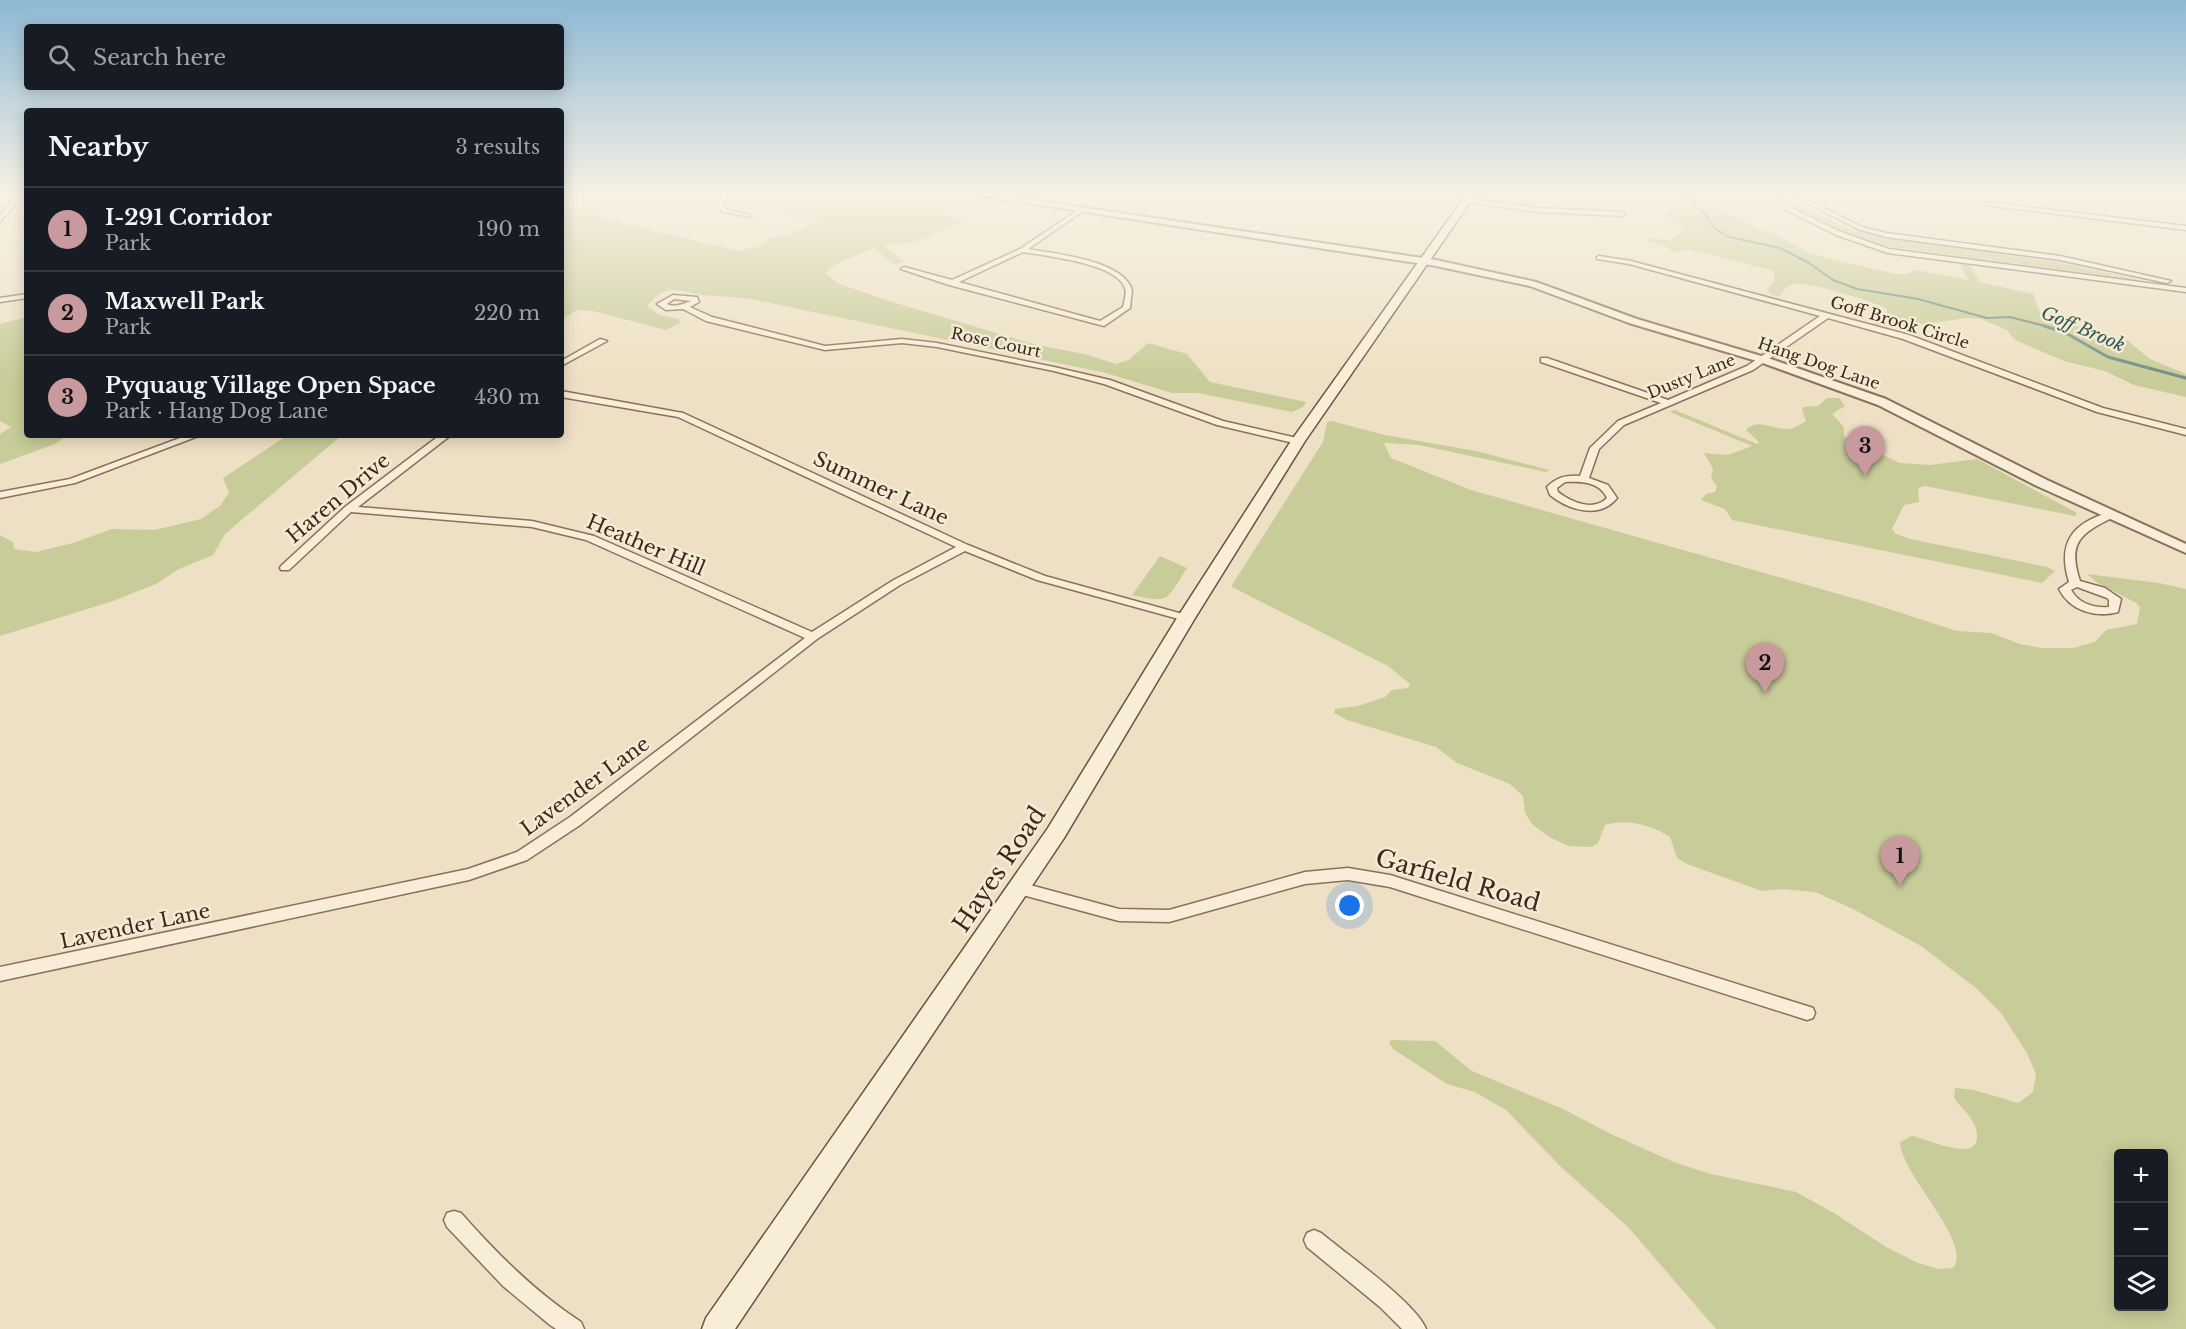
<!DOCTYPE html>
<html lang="en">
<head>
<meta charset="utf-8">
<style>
	:root { --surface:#171b24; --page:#20242c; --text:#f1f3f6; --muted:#9ea1a6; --line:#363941; --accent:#c8999d }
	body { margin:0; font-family:"Libre Baskerville",serif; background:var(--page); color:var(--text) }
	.controls { position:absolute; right:18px; bottom:18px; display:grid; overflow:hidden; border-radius:6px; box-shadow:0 3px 15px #0003 }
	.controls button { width:54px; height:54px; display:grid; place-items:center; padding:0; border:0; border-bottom:2px solid var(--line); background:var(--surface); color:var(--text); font:30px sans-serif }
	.you { position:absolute; left:1350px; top:906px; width:21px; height:21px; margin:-15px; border:4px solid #fff; border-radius:50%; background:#1a73e8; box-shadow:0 0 0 9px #1a73e833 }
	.badge { display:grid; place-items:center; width:39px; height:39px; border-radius:50%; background:var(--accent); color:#111; font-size:20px; font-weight:700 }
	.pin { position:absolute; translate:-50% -50px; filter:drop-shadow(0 2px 3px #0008) }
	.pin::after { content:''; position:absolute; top:32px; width:21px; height:18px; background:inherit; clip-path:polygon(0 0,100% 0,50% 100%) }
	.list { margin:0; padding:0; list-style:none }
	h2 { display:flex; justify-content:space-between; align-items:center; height:78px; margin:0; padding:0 24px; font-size:26px }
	h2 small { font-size:20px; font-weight:400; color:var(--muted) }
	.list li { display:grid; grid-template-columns:39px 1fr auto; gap:18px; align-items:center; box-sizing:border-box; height:84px; padding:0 24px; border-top:2px solid var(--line) }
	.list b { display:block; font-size:22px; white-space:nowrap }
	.list p { margin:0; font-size:20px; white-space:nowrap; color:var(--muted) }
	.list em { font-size:20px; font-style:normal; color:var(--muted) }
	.icon { flex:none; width:33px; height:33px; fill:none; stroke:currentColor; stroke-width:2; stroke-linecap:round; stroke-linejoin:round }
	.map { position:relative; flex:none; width:2186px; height:1329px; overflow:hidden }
	.search { position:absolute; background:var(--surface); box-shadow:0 3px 15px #0003; left:24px; top:24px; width:540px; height:66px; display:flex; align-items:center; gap:15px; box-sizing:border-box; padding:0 21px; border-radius:6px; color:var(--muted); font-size:22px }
	.panel { position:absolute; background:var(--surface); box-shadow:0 3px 15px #0003; left:24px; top:108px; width:540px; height:330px; border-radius:6px }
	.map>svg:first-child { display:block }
	.green { fill:#c8cc98; fill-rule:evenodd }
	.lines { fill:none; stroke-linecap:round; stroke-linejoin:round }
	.stream-far1 { stroke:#6d8f85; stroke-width:2 }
	.stream { stroke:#6d8f85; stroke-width:3 }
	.minor-casing { stroke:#88715b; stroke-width:3 }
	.tertiary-casing { stroke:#88715b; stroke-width:4 }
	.secondary-casing { stroke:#6a523e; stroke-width:3 }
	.minor { fill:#f8edd8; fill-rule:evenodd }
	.tertiary { fill:#f8edd8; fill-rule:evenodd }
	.secondary { fill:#f8edd8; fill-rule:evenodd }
	.labels { text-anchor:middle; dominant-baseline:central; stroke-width:5; stroke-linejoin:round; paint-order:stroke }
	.far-street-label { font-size:16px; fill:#382a1f; stroke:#f5ead4 }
	.far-water-label { font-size:18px; font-style:italic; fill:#2e5853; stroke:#f5ead4 }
	.street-label { font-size:20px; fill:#382a1f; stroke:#f5ead4 }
	.near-street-label { font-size:24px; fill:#382a1f; stroke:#f5ead4 }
</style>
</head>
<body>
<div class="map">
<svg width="2186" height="1329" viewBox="0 0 2186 1329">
	<rect width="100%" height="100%" fill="#eee0c4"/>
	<path class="green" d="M612,195H623L596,211L600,218L739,251L764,245L766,238L787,235L822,220L757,211L784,212L811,195L964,197L934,212L968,220L912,243L884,245L904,262L894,264L874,248L836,264L825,273L837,283L889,301L1033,344L1084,354L1116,364L1129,360L1148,343L1187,354L1210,382L1306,402L1303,407L1292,412L1198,393H1172L1106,373L751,299C735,296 719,297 703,295C676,291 667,282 647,306L659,315L679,319L680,323L666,330L593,311L577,310L561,320V209H584Z
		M1485,195H1538L1535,207L1490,201L1485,199Z
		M1628,195H1695L1747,224L1776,235L1807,252L1831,259L1896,274H1906L1917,270L1968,280L1960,264L1970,265L1979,282L2033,294L2041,314L2046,318L2128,341L2150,359L2186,374V397L2134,385L2105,371L2064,361L2015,340L2007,330L1981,319L1967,318L1917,325L1916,332C1904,335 1899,325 1889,321L1880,326L1873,323L1888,310L1884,307C1870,301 1805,280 1793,284C1785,287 1784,290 1780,296L1772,295L1767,290L1774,281V271L1700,252L1688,250L1675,253L1665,246L1646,240L1647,238L1671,240L1686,230L1665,215L1676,207L1662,200Z
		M1770,195H1782L1838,224L1879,237L2063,263L2139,280L1884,246L1841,232Z
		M2082,195H2139L2186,205V209Z
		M27,317V435H68L55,444L0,464V434L11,427L0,421V324Z
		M1827,398H1839L1845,406L1832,414L1844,427V437L1900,463L1930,465L1977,459L2077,513L2075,516L1925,486L1918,488L1919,502L1904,505L1892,529L1896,534L1910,539L2047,567L2055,571L2042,583L1732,520L1725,509L1701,500L1706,494L1715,492L1717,486L1711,478L1713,469L1704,453L1728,455L1752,446L1670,412L1675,410L1757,444L1759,442L1746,430C1757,417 1774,430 1788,429C1794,429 1801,424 1806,421L1802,410L1804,407L1818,406Z
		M1331,421L1385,435L1476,451L1549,470L1546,472L1419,445L1384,443L1391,458L1471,490L1867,602L1957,631L1991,633L2020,644L2042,648H2073L2095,642L2106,630L2137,624L2140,607L2136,603L2096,582L2087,574L2159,583L2186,589V1329H1716L1628,1227L1561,1167L1506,1110L1475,1092L1447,1084L1393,1049L1389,1042L1392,1040L1435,1041L1472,1071L1563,1109L1611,1134L1676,1163L1711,1174L1796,1192L1834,1213L1886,1247L1918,1263L1939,1269L1953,1268C1974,1243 1901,1175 1900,1142L1912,1136C1926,1138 1986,1168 1976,1129C1974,1118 1960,1107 1954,1098L1955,1088L1974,1090L2018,1103L2033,1092L2036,1074L2027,1053L2001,1013L1976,988L1921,946L1853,909L1815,892L1782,889L1762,891L1687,864L1677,858L1670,837C1651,825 1627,818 1605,825L1598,843L1591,847L1569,846L1549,837L1532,824L1525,813L1523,796L1510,784L1457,763L1436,747L1347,720L1334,713L1335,709L1358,706L1385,697L1392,690L1408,688L1410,684L1388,666L1232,587V585L1323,442L1327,422ZM2118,1154H2164V1306H2118Z
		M288,435H342L225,534L213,555L179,569L156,584L113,601L0,636V535L13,542L14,549L36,552L73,543L112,529L154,530L201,519L221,505L229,492L223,478Z
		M1160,556L1187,568C1166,600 1171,604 1132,595Z"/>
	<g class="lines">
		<path class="stream-far1" d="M1679,195L1695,202L1692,206L1702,210L1714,228L1729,237L1780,248L1809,263L1833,280L1857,289L1918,299L1987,318L2010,317L2049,327"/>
		<path class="stream" d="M2044,326L2064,332L2108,357L2186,378"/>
		<g class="minor-casing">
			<path id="minor" d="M11,195H17L18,200L0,222V216L12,200Z
				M722,195H728L723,204L727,210L751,215V217L723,212L717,204Z
				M1757,195H1765L1841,232L1889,249L2186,288V292L1888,253L1836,235Z
				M1791,195H1799L1862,227L1886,233L2060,256L2171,281L2167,283L2060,260L1886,237L1858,229Z
				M1467,199L1539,208L1622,212L1625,214L1622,216L1539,212L1465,202Z
				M1985,202L2186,226V230L1983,205Z
				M1078,210L1081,212L1080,213L1028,249C1055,254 1123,260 1132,290L1130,308L1104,326L949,285L901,269L904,267L952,280L1020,249ZM1023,252C1046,256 1116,263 1125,288C1127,294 1124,301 1123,307L1100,321L959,282Z
				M1599,256L1631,261L1909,335L2103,408L2186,429V435L2097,412L1903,339L1828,318L1753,370L1624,425L1599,449L1589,478L1608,485L1617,498C1599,520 1569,510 1550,495L1547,487C1557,477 1566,475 1580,476L1590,448L1618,421L1661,403L1541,362V358H1547L1668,400L1747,366L1820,316L1629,264L1597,259V257ZM1565,482C1581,481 1600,482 1607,498C1593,512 1571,502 1558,492L1557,488Z
				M27,294V298L0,302V298Z
				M673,295L697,297L699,302L690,307L712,317L825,346L902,339L937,343L1054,367L1110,380L1223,421L1301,439L1303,441L1298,444L1217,425L1104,384L1054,371L937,347L902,343L825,350L706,321L683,309L666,310L657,304ZM674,299L691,301C683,304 674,308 667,304Z
				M600,339L607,341L561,366V361Z
				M561,391L683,413L968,545L1045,576L1190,616L1192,618L1186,621L1037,580L965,551L900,585L817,639L580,825L527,860L469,880L0,981V967L468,869L517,852L570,817L805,638L586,540L532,527L351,512L289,570H281L280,568L281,566L345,507L440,435H451L358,507L532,521L594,536L812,632L892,581L956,547L678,417L561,397Z
				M188,435H201L75,483L0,498V492L70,479Z
				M2110,512L2114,513V517C2081,533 2067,542 2080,581L2105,588L2121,599L2118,612C2096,618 2070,611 2059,589L2069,582C2057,543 2072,523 2110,512ZM2077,587L2107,598L2109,600V607C2094,608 2079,604 2071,590Z
				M1348,868L1390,875L1807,1006L1813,1008L1815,1013L1813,1018L1807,1020L1390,887L1348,880L1305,884L1169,922L1119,921L1019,894L1014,892L1012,888L1014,884L1019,882L1119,909L1169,910L1305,872Z
				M454,1211L461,1213C497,1254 535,1292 581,1322L584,1329H556L550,1325L503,1286L447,1227L444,1220L447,1213Z
				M1314,1230L1321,1233C1345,1253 1416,1303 1426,1329H1402L1380,1307L1307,1247L1304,1240L1307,1233Z"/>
		</g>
		<g class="tertiary-casing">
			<path id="tertiary" d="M976,195H999L1436,260L1536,282L1637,319L1768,358L1886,399L2047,480L2186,544V553L2037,486L1878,405L1760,362L1629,323L1530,286L1436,266Z"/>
		</g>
		<g class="secondary-casing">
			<path id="secondary" d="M1466,195H1475L1305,441L1195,618L1064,838L735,1329H702L706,1318L1048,828L1177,618L1291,441Z"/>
		</g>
		<use href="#minor" class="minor"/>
		<use href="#tertiary" class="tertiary"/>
		<use href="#secondary" class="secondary"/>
	</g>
	<linearGradient id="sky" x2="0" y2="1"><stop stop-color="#8db9d5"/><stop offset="0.51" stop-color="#f7f1e4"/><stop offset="1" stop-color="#f7f1e4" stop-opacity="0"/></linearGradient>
	<rect width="2186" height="381" fill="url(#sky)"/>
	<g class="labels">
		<g class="far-street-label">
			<text transform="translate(1900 322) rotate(17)">Goff Brook Circle</text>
			<text transform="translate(996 342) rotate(12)">Rose Court</text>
			<text transform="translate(1819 363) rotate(19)">Hang Dog Lane</text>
			<text transform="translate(1691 376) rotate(-22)">Dusty Lane</text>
		</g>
		<g class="far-water-label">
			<text transform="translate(2083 329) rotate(23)">Goff Brook</text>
		</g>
		<g class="street-label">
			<text transform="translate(881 488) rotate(25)">Summer Lane</text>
			<text transform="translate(338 498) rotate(-40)">Haren Drive</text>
			<text transform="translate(646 545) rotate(23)">Heather Hill</text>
			<text transform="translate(585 786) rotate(-36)">Lavender Lane</text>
			<text transform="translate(135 926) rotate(-12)">Lavender Lane</text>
		</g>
		<g class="near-street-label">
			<text transform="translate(999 869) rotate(-56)">Hayes Road</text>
			<text transform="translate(1458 880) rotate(16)">Garfield Road</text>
		</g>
	</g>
</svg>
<div class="controls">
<button>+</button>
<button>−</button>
<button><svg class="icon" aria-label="layers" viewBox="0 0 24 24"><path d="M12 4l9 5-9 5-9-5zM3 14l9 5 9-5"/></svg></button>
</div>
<div class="you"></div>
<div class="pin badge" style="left:1900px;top:886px">1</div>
<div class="pin badge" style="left:1765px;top:693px">2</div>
<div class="pin badge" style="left:1865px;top:476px">3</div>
<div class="search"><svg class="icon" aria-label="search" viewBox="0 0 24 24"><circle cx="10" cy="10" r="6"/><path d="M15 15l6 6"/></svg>Search here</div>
<section class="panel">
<h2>Nearby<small>3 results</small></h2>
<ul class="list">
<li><span class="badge">1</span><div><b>I-291 Corridor</b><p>Park</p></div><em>190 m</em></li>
<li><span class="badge">2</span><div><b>Maxwell Park</b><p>Park</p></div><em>220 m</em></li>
<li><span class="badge">3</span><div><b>Pyquaug Village Open Space</b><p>Park · Hang Dog Lane</p></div><em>430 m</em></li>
</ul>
</section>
</div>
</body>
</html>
